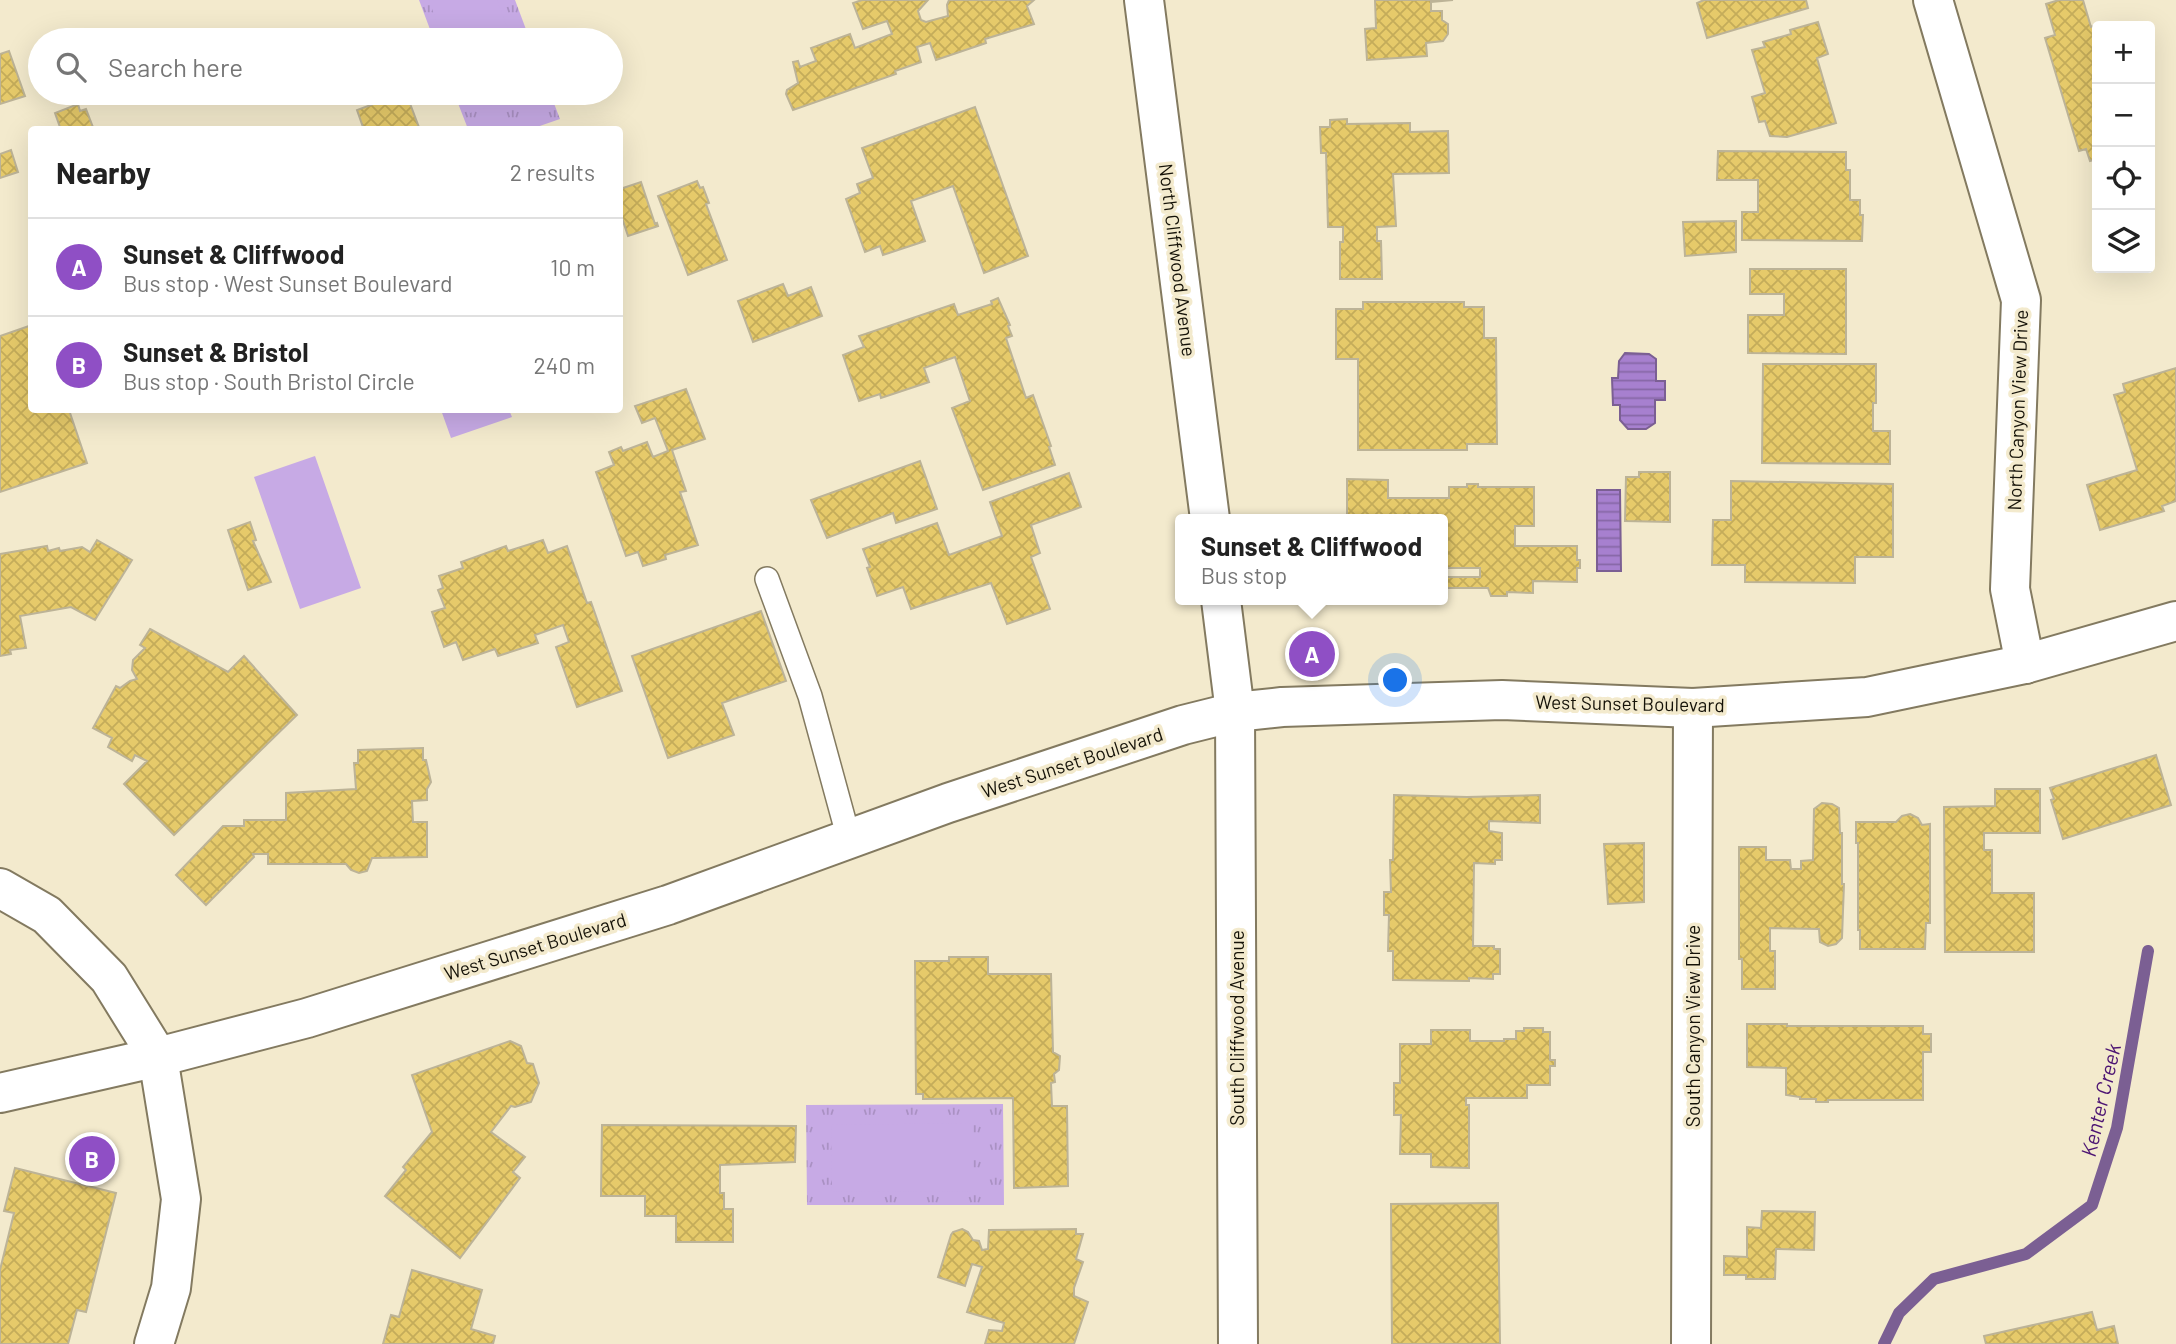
<!DOCTYPE html>
<html lang="en">
<head>
<meta charset="utf-8">
<style>
	:root { --surface:#fff; --page:#f2f2f2; --text:#222; --muted:#767676; --line:#e0e0e0; --accent:#8f4fc5 }
	body { margin:0; font-family:Barlow,sans-serif; background:var(--page); color:var(--text) }
	.controls { position:absolute; right:21px; top:21px; display:grid; overflow:hidden; border-radius:7px; box-shadow:0 7px 28px #0002 }
	.controls button { width:63px; height:63px; display:grid; place-items:center; padding:0; border:0; border-bottom:2px solid var(--line); background:var(--surface); color:var(--text); font:35px sans-serif }
	.you { position:absolute; left:1396px; top:681px; width:24px; height:24px; margin:-18px; border:5px solid #fff; border-radius:50%; background:#1a73e8; box-shadow:0 0 0 10px #1a73e833 }
	.badge { display:grid; place-items:center; width:46px; height:46px; border-radius:50%; background:var(--accent); color:#fff; font-size:23px; font-weight:700 }
	.pin { position:absolute; translate:-50% -50%; border:4px solid #fff; box-shadow:0 2px 7px #0006 }
	.popup { position:absolute; left:1175px; top:514px; width:273px; height:91px; box-sizing:border-box; display:grid; place-content:center; border-radius:7px; background:var(--surface); filter:drop-shadow(0 2px 5px #0005); font-size:23px; white-space:nowrap; color:var(--muted) }
	.popup b { font-size:26px; color:var(--text) }
	.popup::after { content:''; position:absolute; left:50%; top:100%; margin-left:-14px; border:14px solid transparent; border-top-color:var(--surface) }
	.list { margin:0; padding:0; list-style:none }
	h2 { display:flex; justify-content:space-between; align-items:center; height:91px; margin:0; padding:0 28px; font-size:30px }
	h2 small { font-size:23px; font-weight:400; color:var(--muted) }
	.list li { display:grid; grid-template-columns:46px 1fr auto; gap:21px; align-items:center; box-sizing:border-box; height:98px; padding:0 28px; border-top:2px solid var(--line) }
	.list b { display:block; font-size:26px; white-space:nowrap }
	.list p { margin:0; font-size:23px; white-space:nowrap; color:var(--muted) }
	.list em { font-size:23px; font-style:normal; color:var(--muted) }
	.icon { flex:none; width:38px; height:38px; fill:none; stroke:currentColor; stroke-width:2; stroke-linecap:round; stroke-linejoin:round }
	.map { position:relative; flex:none; width:2176px; height:1344px; overflow:hidden }
	.search { position:absolute; background:var(--surface); box-shadow:0 7px 28px #0002; left:28px; top:28px; width:595px; height:77px; display:flex; align-items:center; gap:18px; box-sizing:border-box; padding:0 24px; border-radius:38px; color:var(--muted); font-size:26px }
	.panel { position:absolute; background:var(--surface); box-shadow:0 7px 28px #0002; left:28px; top:126px; width:595px; height:287px; border-radius:7px }
	.map>svg:first-child { display:block }
	.park { fill:url(#park-tufts) }
	.pitch { fill:#c7aae5 }
	.water { fill:url(#water-rules); stroke:#7b5f93; stroke-width:2 }
	.lines { fill:none; stroke-linecap:round; stroke-linejoin:round }
	.stream { stroke:#7b5f93; stroke-width:12 }
	.building { fill:url(#building-cross-hatch); stroke:#bcb397; stroke-width:2 }
	.lane-casing { stroke:#837a60; stroke-width:26 }
	.street-casing { stroke:#837a60; stroke-width:42 }
	.secondary-casing { stroke:#837a60; stroke-width:42 }
	.lane { stroke:#fff; stroke-width:23 }
	.street { stroke:#fff; stroke-width:38 }
	.secondary { stroke:#fff; stroke-width:38 }
	.labels { text-anchor:middle; dominant-baseline:central; stroke-width:7; stroke-linejoin:round; paint-order:stroke }
	.street-label { font-size:19px; fill:#151208; stroke:#f3eacd }
	.water-label { font-size:21px; font-style:italic; fill:#4c1473; stroke:#f3eacd }
</style>
</head>
<body>
<div class="map">
<svg width="2176" height="1344" viewBox="0 0 2176 1344">
	<defs>
		<pattern id="park-tufts" width="24" height="20" patternUnits="userSpaceOnUse" patternTransform="scale(1.75)"><rect width="24" height="20" fill="#c7aae5"/><path d="M3 7l-1-3M5 7V3M7 7l1-3M15 17l-1-3M17 17v-4M19 17l1-3" fill="none" stroke="#aa91c3"/></pattern>
		<pattern id="water-rules" width="6" height="5" patternUnits="userSpaceOnUse" patternTransform="scale(1.75)"><rect width="6" height="5" fill="#a780cf"/><path d="M0 2.5h6" fill="none" stroke="#8767a6"/></pattern>
		<pattern id="building-cross-hatch" width="8" height="8" patternUnits="userSpaceOnUse" patternTransform="scale(1.75)"><rect width="8" height="8" fill="#e6ca6a"/><path d="M0 0l8 8M0 8l8-8" fill="none" stroke="#c4ac5a"/></pattern>
	</defs>
	<rect width="100%" height="100%" fill="#f3eacd"/>
	<path class="park" d="M419,0H515L530,40H434Z
		M454,93H550L560,119L531,129H468Z
		M1003,1104L1004,1205H807L806,1105Z"/>
	<path class="pitch" d="M429,0H497L512,40H443Z
		M462,93H525L470,113Z
		M441,410H509L512,417L451,438Z
		M315,456L361,588L300,609L254,477Z
		M972,1123V1191L832,1192L831,1125Z"/>
	<path class="water" d="M1625,353L1649,354L1656,359V381H1665V400H1655V423L1646,429H1628L1620,420V405H1613L1612,378H1618L1619,361Z
		M1597,490H1620L1621,571H1597Z"/>
	<g class="lines">
		<path class="stream" d="M1884,1344L1899,1313L1934,1279L2026,1254L2092,1205L2117,1128L2148,951"/>
	</g>
	<path class="building" d="M862,0H928L918,11L921,20L926,22L948,16L947,5L949,0H1034L1027,6L1034,24L985,39L986,43L936,60L930,43L917,47L921,62L895,71L896,74L793,110L786,94L787,90L798,83L793,62L798,61L800,67L816,61L811,48L850,34L855,48L892,34L887,21L863,29L853,3Z
		M1375,0H1453L1431,2V11H1442V20L1448,24V34L1443,41L1426,43L1427,56L1367,60L1365,29L1376,28Z
		M1806,0L1808,8L1707,38L1697,3L1704,0Z
		M2059,0H2083L2091,27L2100,24L2101,26H2097V159L2090,161L2086,149L2079,151L2045,38L2055,35L2046,4Z
		M1818,22L1828,54L1817,58L1836,123L1787,137L1770,136L1765,121L1759,122L1752,97L1765,93L1752,50L1765,47L1763,42L1791,34L1790,30Z
		M9,51L25,96L0,104V54Z
		M403,93H406L420,130H364L357,110Z
		M78,104L80,111L86,109L94,130H61L55,113Z
		M975,107L1028,256L984,273L953,186L911,201L925,241L883,255L880,246L865,252L846,199L860,193L857,184L873,178L862,148Z
		M1347,119V124L1410,123V132L1448,131L1449,173L1393,174L1396,226L1377,227V241H1381L1382,279H1340V242H1343V227H1328L1326,153H1321L1320,127H1330V120Z
		M11,150L18,172L0,178V154Z
		M1718,151L1846,152V170H1850V200H1860V215H1863L1862,241L1742,240V212H1758V180H1717Z
		M697,181L700,188L703,187L709,203L706,204L727,260L688,275L658,196Z
		M641,182L655,224L657,223L658,226L628,236L620,212V189Z
		M1736,221V252L1685,256L1683,222Z
		M1750,269H1846V354L1748,353V315H1784V294H1750Z
		M783,284L788,296L811,287L822,316L753,342L738,301Z
		M998,298L1010,325L1008,326L1012,336L1006,338L1026,398L1033,395L1051,446L1049,447L1055,465L983,490L952,408L970,401L955,357L924,368L929,382L881,398L880,394L859,401L843,355L864,347L859,336L954,304L958,315L992,304L991,301Z
		M1363,302H1464V307H1484V338H1496L1497,444H1467V450H1358V359H1336V309H1363Z
		M32,325V410H69L87,463L0,492V336Z
		M1763,364H1876V403H1873V431H1890V464L1762,463Z
		M2176,368V501L2162,506L2164,511L2100,530L2087,485L2137,470L2114,395L2125,392L2123,384Z
		M686,389L705,439L672,450L686,491L680,492L698,545L665,555L666,559L643,566L638,552L626,556L596,472L614,465L609,452L621,447L623,451L647,442L653,457L668,451L655,418L642,423L635,406Z
		M920,461L937,509L896,523L893,513L827,538L811,500Z
		M1639,472H1670V522L1625,521L1626,477H1639Z
		M1069,473L1081,507L1031,525L1040,553L1031,557L1050,609L1007,624L991,583L911,609L903,587L877,596L867,568L870,567L863,549L937,523L949,555L1002,536L990,502Z
		M1347,479L1388,480V498H1449V487H1467V484H1478V487H1534V526H1515V546H1577V560H1580V568H1577V582L1533,581V593L1507,592V596H1491L1488,588H1443V577H1480V568H1443V519H1347Z
		M1731,481L1893,484V557H1855V583L1745,582V565H1712L1713,520H1731Z
		M250,522L256,540L253,541L271,582L248,590L228,530Z
		M97,540L132,560L95,620L71,607L20,616L26,648L10,650L11,654L0,656V554L47,546L48,551L59,548L60,551L82,547L90,552Z
		M543,540L548,553L567,546L587,603L591,602L622,691L577,707L556,647L569,642L563,625L535,635L538,643L498,656L495,649L463,660L456,642L444,647L432,612L445,608L438,590L443,588L439,576L463,568L461,562L506,546L508,551Z
		M761,611L786,681L722,703L734,735L668,758L632,656Z
		M150,629L228,672L244,656L297,715L174,835L124,784L147,761L135,755L132,761L108,747L112,738L93,728L116,686L120,688L130,681L137,679L132,670L133,660L145,648L140,645Z
		M423,748V760H426L431,782L427,789V800L412,801L413,822H427V857L372,858L367,871L359,873L351,870L346,864H268V854H253L254,857L206,905L176,875L223,826H244V820H286V793L356,789L354,763H358V750Z
		M2156,755L2171,805L2063,839L2051,800L2054,799L2050,788Z
		M1995,789H2040V833H1984V850H1992V893H2034V952H1945L1944,807L1995,806Z
		M1394,795L1467,797L1540,795V823L1489,821V831L1502,833V860H1495V864L1474,863L1473,946H1494V949H1500V974H1493V979L1469,978V981L1393,980V951H1388L1389,915H1384V892H1391L1390,860H1393Z
		M1822,803L1832,804L1839,808L1840,833H1842V884H1844L1842,938L1836,944L1828,946L1820,942L1819,929L1770,928V951H1775V989H1742V959H1739V847H1766V860H1790L1791,869H1801V861L1813,860L1814,809Z
		M1910,814L1918,818L1922,825L1930,824V923H1926L1925,949H1860V930H1858V843H1856V822H1896L1902,816Z
		M1644,843V902L1608,904L1604,844Z
		M949,957H988V974H1051L1053,1052L1060,1056L1059,1070L1054,1074L1055,1082L1051,1083L1052,1106H1067L1068,1186L1014,1188L1013,1098L923,1099V1094H916L915,961H949Z
		M1747,1024H1787V1026H1923V1034H1931V1052H1923V1100H1828V1102H1816V1099H1800V1097L1786,1095V1068L1747,1067Z
		M1524,1028H1543V1032H1550V1060H1555V1066H1550V1085H1527V1098H1466V1105H1469V1168L1431,1167V1154H1400L1401,1115H1394V1083H1400V1044H1431V1030H1470V1041H1504V1039H1516V1031H1524Z
		M510,1041L521,1046L527,1063L533,1064L539,1083L531,1102L515,1107L511,1106L491,1132L525,1157L513,1172L520,1178L460,1258L385,1196L406,1170L403,1167L432,1132L412,1075Z
		M602,1125L796,1126L795,1162L720,1165V1193H724V1209H733V1242H676V1216H645V1196H601Z
		M15,1168L116,1193L86,1312L77,1310L68,1344H0V1270L14,1213L4,1211Z
		M1498,1203L1500,1344H1392L1391,1204Z
		M1762,1211L1815,1212L1814,1250L1776,1249L1775,1279H1746V1275H1724V1256L1747,1257V1227L1761,1228Z
		M962,1229L968,1232L973,1240L979,1241L982,1250L988,1249L989,1230L1076,1229V1234H1083L1076,1259L1083,1262L1074,1288V1296L1088,1302L1074,1344H985L989,1330L1002,1331L1004,1323L967,1312L982,1267L972,1264L965,1286L938,1277L951,1235L953,1232Z
		M412,1270L482,1290L471,1329L495,1336L493,1344H383L391,1315L399,1317Z
		M2092,1312L2097,1330L2114,1326L2118,1344H1986L1984,1336Z"/>
	<g class="lines">
		<g class="lane-casing">
			<path id="lane" d="M767,579L810,696L849,839"/>
		</g>
		<g class="street-casing">
			<path id="street" d="M1144,0L1210,519
				M1933,0L2021,300L2010,589L2025,664
				M1221,600L1235,712L1238,1344
				M0,888L47,915L109,978L158,1057L181,1199L171,1288L154,1344
				M1691,1344L1693,708"/>
		</g>
		<g class="secondary-casing">
			<path id="secondary" d="M0,1093L158,1057L307,1018L668,905L948,803L1183,725L1235,712L1282,707L1502,700L1693,708L1867,697L2025,664L2176,621"/>
		</g>
		<use href="#lane" class="lane"/>
		<use href="#street" class="street"/>
		<use href="#secondary" class="secondary"/>
	</g>
	<g class="labels">
		<g class="street-label">
			<text transform="translate(1178 260) rotate(83)">North Cliffwood Avenue</text>
			<text transform="translate(2017 410) rotate(-88)">North Canyon View Drive</text>
			<text transform="translate(1630 703) rotate(1)">West Sunset Boulevard</text>
			<text transform="translate(1072 762) rotate(-18)">West Sunset Boulevard</text>
			<text transform="translate(535 946) rotate(-17)">West Sunset Boulevard</text>
			<text transform="translate(1692 1026) rotate(-90)">South Canyon View Drive</text>
			<text transform="translate(1236 1028) rotate(-90)">South Cliffwood Avenue</text>
		</g>
		<g class="water-label">
			<text transform="translate(2100 1100) rotate(-77)">Kenter Creek</text>
		</g>
	</g>
</svg>
<div class="controls">
<button>+</button>
<button>−</button>
<button><svg class="icon" aria-label="locate" viewBox="0 0 24 24"><circle cx="12" cy="12" r="6"/><path d="M12 2v4M12 18v4M2 12h4M18 12h4"/></svg></button>
<button><svg class="icon" aria-label="layers" viewBox="0 0 24 24"><path d="M12 4l9 5-9 5-9-5zM3 14l9 5 9-5"/></svg></button>
</div>
<div class="you"></div>
<div class="pin badge" style="left:1312px;top:654px">A</div>
<div class="popup"><b>Sunset &amp; Cliffwood</b>Bus stop</div>
<div class="pin badge" style="left:92px;top:1159px">B</div>
<div class="search"><svg class="icon" aria-label="search" viewBox="0 0 24 24"><circle cx="10" cy="10" r="6"/><path d="M15 15l6 6"/></svg>Search here</div>
<section class="panel">
<h2>Nearby<small>2 results</small></h2>
<ul class="list">
<li><span class="badge">A</span><div><b>Sunset &amp; Cliffwood</b><p>Bus stop · West Sunset Boulevard</p></div><em>10 m</em></li>
<li><span class="badge">B</span><div><b>Sunset &amp; Bristol</b><p>Bus stop · South Bristol Circle</p></div><em>240 m</em></li>
</ul>
</section>
</div>
</body>
</html>
